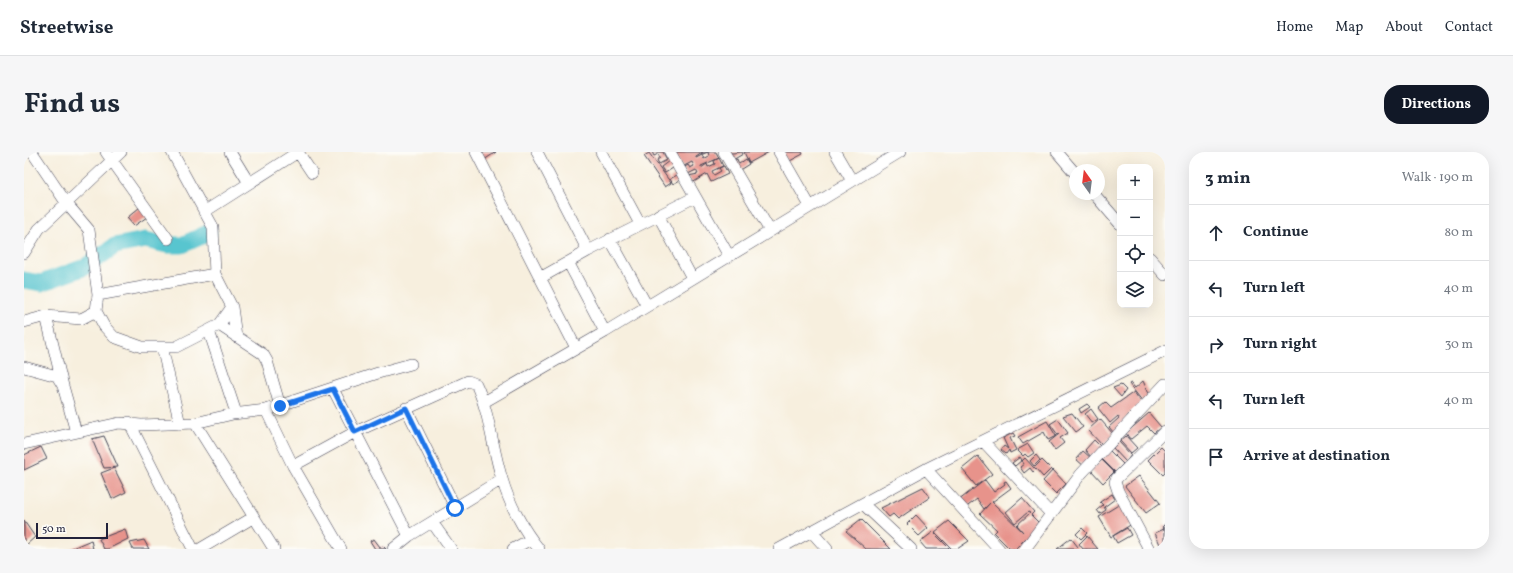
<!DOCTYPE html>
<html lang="en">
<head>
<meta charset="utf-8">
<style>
	:root { --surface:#fff; --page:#f6f6f7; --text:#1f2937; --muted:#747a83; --line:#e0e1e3; --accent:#111827 }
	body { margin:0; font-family:Vollkorn,serif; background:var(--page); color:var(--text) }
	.controls { position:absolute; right:12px; top:12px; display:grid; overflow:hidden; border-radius:8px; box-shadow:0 4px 16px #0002 }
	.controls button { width:36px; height:36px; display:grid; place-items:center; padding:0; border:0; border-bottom:1px solid var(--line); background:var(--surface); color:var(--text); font:20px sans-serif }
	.compass { position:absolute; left:1045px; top:12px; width:36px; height:36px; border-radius:50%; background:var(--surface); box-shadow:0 4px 16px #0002; rotate:346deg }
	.scale { position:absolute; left:12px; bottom:10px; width:72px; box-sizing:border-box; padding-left:4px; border:2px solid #22223b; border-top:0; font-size:11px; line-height:14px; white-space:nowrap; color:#22223b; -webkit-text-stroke:3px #fdfcf7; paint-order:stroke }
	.stop { position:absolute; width:12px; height:12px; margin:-9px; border:3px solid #1a73e8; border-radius:50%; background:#fff }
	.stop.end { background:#1a73e8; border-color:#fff; box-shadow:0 1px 4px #0008 }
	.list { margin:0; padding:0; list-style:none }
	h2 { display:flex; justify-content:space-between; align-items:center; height:52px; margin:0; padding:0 16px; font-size:17px }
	h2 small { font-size:13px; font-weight:400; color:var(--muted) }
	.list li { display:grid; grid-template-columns:26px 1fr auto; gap:12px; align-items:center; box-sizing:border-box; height:56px; padding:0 16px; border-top:1px solid var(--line) }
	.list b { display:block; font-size:15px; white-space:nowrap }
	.list em { font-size:13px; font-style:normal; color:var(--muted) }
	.icon { flex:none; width:22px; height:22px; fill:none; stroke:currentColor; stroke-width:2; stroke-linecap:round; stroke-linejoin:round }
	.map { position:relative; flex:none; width:1141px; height:397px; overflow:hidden; border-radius:16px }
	header { display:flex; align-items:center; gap:24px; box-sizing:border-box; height:56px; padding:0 20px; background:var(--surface); border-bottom:1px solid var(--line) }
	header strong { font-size:19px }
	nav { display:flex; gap:22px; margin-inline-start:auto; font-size:14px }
	.intro { display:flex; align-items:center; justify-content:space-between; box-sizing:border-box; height:96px; padding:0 24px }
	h1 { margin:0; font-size:28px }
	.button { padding:10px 18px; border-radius:16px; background:var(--accent); color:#fff; font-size:14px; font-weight:700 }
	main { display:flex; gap:24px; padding:0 24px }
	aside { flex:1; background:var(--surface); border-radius:16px; box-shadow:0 4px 16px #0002 }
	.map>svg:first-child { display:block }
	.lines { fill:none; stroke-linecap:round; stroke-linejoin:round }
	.river { stroke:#58c5cf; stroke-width:17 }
	.building { fill:#e7938b }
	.street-casing { stroke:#424153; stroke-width:12 }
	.street { stroke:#fff; stroke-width:11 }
	.route { stroke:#1a73e8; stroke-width:5 }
</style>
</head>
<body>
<header>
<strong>Streetwise</strong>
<nav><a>Home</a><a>Map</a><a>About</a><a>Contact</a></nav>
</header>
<div class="intro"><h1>Find us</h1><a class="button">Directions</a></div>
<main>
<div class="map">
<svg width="1141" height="397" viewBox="0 0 1141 397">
	<rect width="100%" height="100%" fill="#fdfcf7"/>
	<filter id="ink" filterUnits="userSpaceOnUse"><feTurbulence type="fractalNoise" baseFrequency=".025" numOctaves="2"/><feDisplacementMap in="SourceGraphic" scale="8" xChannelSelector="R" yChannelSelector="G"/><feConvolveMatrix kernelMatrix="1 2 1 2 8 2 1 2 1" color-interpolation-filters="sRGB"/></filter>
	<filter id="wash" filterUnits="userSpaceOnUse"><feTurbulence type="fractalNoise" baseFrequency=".012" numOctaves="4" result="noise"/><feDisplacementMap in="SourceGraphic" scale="16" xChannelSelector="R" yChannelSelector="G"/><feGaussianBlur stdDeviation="0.9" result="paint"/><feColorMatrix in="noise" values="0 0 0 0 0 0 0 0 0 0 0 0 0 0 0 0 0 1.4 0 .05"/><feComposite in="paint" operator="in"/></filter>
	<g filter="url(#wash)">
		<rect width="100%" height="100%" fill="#f7efde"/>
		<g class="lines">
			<path class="river" d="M0,128L17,131L61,115L91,94L121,88L143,93H158L184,81"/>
		</g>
		<g id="blocks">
			<path class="building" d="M456,0H472L460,8Z
				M628,0H639L643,8L635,12L633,8L636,6L634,2L630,4Z
				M650,0H677L678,1L672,5V6L678,3L680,7L685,4L684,0L679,2L678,0H692L695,6L677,14V16L683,12L684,15L691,12L690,9L695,6L699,14L688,19L690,23L697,19L695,16L700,14L704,22L687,30L683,22L668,31L664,24L674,22L672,18L662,23L659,16L664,13L666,16L670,14L668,10L658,15Z
				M704,0L708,1L718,0L719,2L707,9Z
				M720,0H745L725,11Z
				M762,0H778L779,2L764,10L759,2Z
				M625,1L647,31L641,35L620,4Z
				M713,7L715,12L722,7L725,12L714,19L708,10Z
				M645,9L649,16L641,21L637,15Z
				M653,23L656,28L649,32L646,27Z
				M116,55L123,65L110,74L103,66Z
				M1119,229L1126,244L1119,250L1105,232L1107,231L1111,236Z
				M1097,233L1102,238L1097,245L1089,236Z
				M1110,240L1119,253L1107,260L1090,281L1085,275L1095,266L1094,264L1086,271L1074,256L1081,250L1087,256Z
				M1063,252L1066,255L1057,261L1055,257Z
				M1067,257L1074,267L1068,271L1061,262Z
				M1048,261L1059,275L1052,280L1039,264Z
				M1125,261L1137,275L1130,281L1123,274L1107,287L1105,286L1102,281Z
				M1034,267L1044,281L1036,286L1040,291L1031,298L1025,290L1035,282L1034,283L1026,272Z
				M1076,267L1090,283L1078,293L1064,278Z
				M1023,269L1032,284L1024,288L1020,280L999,292L994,285Z
				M989,281L991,284L986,286L992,298L986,301L985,298L982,302L977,298L980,294L984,297L979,286Z
				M80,284L94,315L80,316L68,287Z
				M1102,284L1113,296L1107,301L1096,289Z
				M1070,288L1078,296L1068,306L1061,298Z
				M1095,290L1107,303L1102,310L1089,296Z
				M1004,292L1010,301L1004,305L1001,302L999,304L993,298Z
				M17,295L23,307L0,318V303Z
				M1137,295L1141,299V321L1139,323L1124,308Z
				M1059,299L1068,307L1061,315L1052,307Z
				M1086,299L1099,312L1091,320L1078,307Z
				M1012,303L1016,308L1010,314L1006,309Z
				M954,304L968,322L952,334L938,317Z
				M996,305L998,308L991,314L988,311Z
				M1001,306L1010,316L1018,308L1027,317L1019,325L1012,317L1009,320L1006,316L1000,321L996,315L1000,312L998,309Z
				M1078,308L1090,320L1079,331L1067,318Z
				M90,316L102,340L88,347L77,321Z
				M1029,318L1042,332L1032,342L1019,329Z
				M1115,324L1136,351L1122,361L1101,334Z
				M961,328L970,340L981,332L980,330L982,329L987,336L968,350L999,380L993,373L1006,361L1004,360L991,371L982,360L998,346L1010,360L1007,363L1016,372L991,397H986L970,381L973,378L956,362L966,351L960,357L953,347L940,357L934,349Z
				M899,335L906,345L874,367L869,362L865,365L857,356Z
				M1088,342L1091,347L1080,355L1082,358L1076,362L1073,358L1079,353L1076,350Z
				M1096,352L1108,372L1087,385L1075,365Z
				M892,363L904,376L895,384L883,372Z
				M837,367L867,397H842L822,379Z
				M0,369L11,385L1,394L0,392Z
				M925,369L945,389L933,397H928L911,380Z
				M1141,372V397H1138L1131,381L1140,377L1138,375Z
				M1058,376L1063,381L1057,387L1052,382Z
				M1103,376L1107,383L1093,391L1089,384Z
				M101,377L104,387L84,397H80L75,387Z
				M909,380L926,397H902L896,390Z
				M1063,384L1074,397H1059L1055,392Z
				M1047,386L1054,395L1052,397H1033Z
				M350,387L356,395L359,394L362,397H351L346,389Z
				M67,388L69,397H46Z
				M120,388L125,397H109L106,391Z"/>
		</g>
	</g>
	<g filter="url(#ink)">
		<use href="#blocks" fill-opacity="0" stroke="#424153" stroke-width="1"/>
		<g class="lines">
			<g class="street-casing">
				<path id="street" d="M8,0L43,52L65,78L74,143L72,159L57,167L22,164L39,234
					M82,0L144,87
					M148,0L189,75L191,122
					M206,0L225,31
					M274,0L288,21
					M452,0L552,196
					M513,0L564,99
					M577,0L616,72
					M646,0L705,104
					M700,0L746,79
					M755,0L786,54
					M811,0L828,29
					M1033,0L1051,21
					M1070,42L1096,72
					M180,60L274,0
					M634,63L668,126
					M586,87L623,154
					M0,101L15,77L97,0
					M1126,106L1141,123
					M544,110L581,180
					M516,126L564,99L671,45
					M74,143L191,122L208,155L195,173L239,202L243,209L256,254
					M208,155L212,185
					M72,159L80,174L90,185L118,195H152L195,173
					M0,170L22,164
					M185,179L212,261
					M138,195L156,272
					M0,215L33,224L39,234L52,280
					M309,237L385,384
					M460,250L581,180L876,0
					M382,256L431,355
					M242,258L269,314L317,397
					M105,270L169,397
					M171,271L250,397
					M959,289L1027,362
					M0,292L95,271L117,273L171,271L209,262L242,258L354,221L387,212
					M269,314L331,280L444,229L452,232C466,262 468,295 478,327C485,351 499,378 515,397
					M902,317L975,397
					M839,352L887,397
					M408,370L427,397
					M787,379L803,397
					M176,397L230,365
					M369,397L385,384L478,327
					M489,397L507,387
					M755,397L902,317L1141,199
					M1001,397L1057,322L1141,232
					M1125,397L1094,339L1091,330L1093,326L1141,279"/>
			</g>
			<use href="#street" class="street"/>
		</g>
	</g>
	<g class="lines" filter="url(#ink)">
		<path class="route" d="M256,254L309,237L331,280L382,256L431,356"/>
	</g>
</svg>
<div class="controls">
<button>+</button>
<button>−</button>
<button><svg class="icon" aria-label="locate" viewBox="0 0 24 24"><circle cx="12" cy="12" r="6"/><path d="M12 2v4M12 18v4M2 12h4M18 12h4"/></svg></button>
<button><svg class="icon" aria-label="layers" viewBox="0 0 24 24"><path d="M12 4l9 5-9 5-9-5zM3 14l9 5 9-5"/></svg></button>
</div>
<svg class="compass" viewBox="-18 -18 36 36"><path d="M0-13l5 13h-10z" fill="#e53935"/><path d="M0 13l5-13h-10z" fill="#747a83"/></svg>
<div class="scale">50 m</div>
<div class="stop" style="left:431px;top:356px"></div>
<div class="stop end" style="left:256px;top:254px"></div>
</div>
<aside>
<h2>3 min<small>Walk · 190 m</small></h2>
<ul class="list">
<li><svg class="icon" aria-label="ahead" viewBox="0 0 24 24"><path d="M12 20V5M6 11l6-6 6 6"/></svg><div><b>Continue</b></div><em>80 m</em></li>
<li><svg class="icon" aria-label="left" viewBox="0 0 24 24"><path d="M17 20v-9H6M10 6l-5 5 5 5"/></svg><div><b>Turn left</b></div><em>40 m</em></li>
<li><svg class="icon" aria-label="right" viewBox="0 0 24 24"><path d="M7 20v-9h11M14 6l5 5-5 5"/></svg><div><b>Turn right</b></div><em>30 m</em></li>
<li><svg class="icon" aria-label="left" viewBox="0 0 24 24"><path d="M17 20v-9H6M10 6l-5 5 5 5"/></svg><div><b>Turn left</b></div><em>40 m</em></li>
<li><svg class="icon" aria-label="arrive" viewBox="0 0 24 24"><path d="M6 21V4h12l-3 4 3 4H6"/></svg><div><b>Arrive at destination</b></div></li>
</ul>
</aside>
</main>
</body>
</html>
